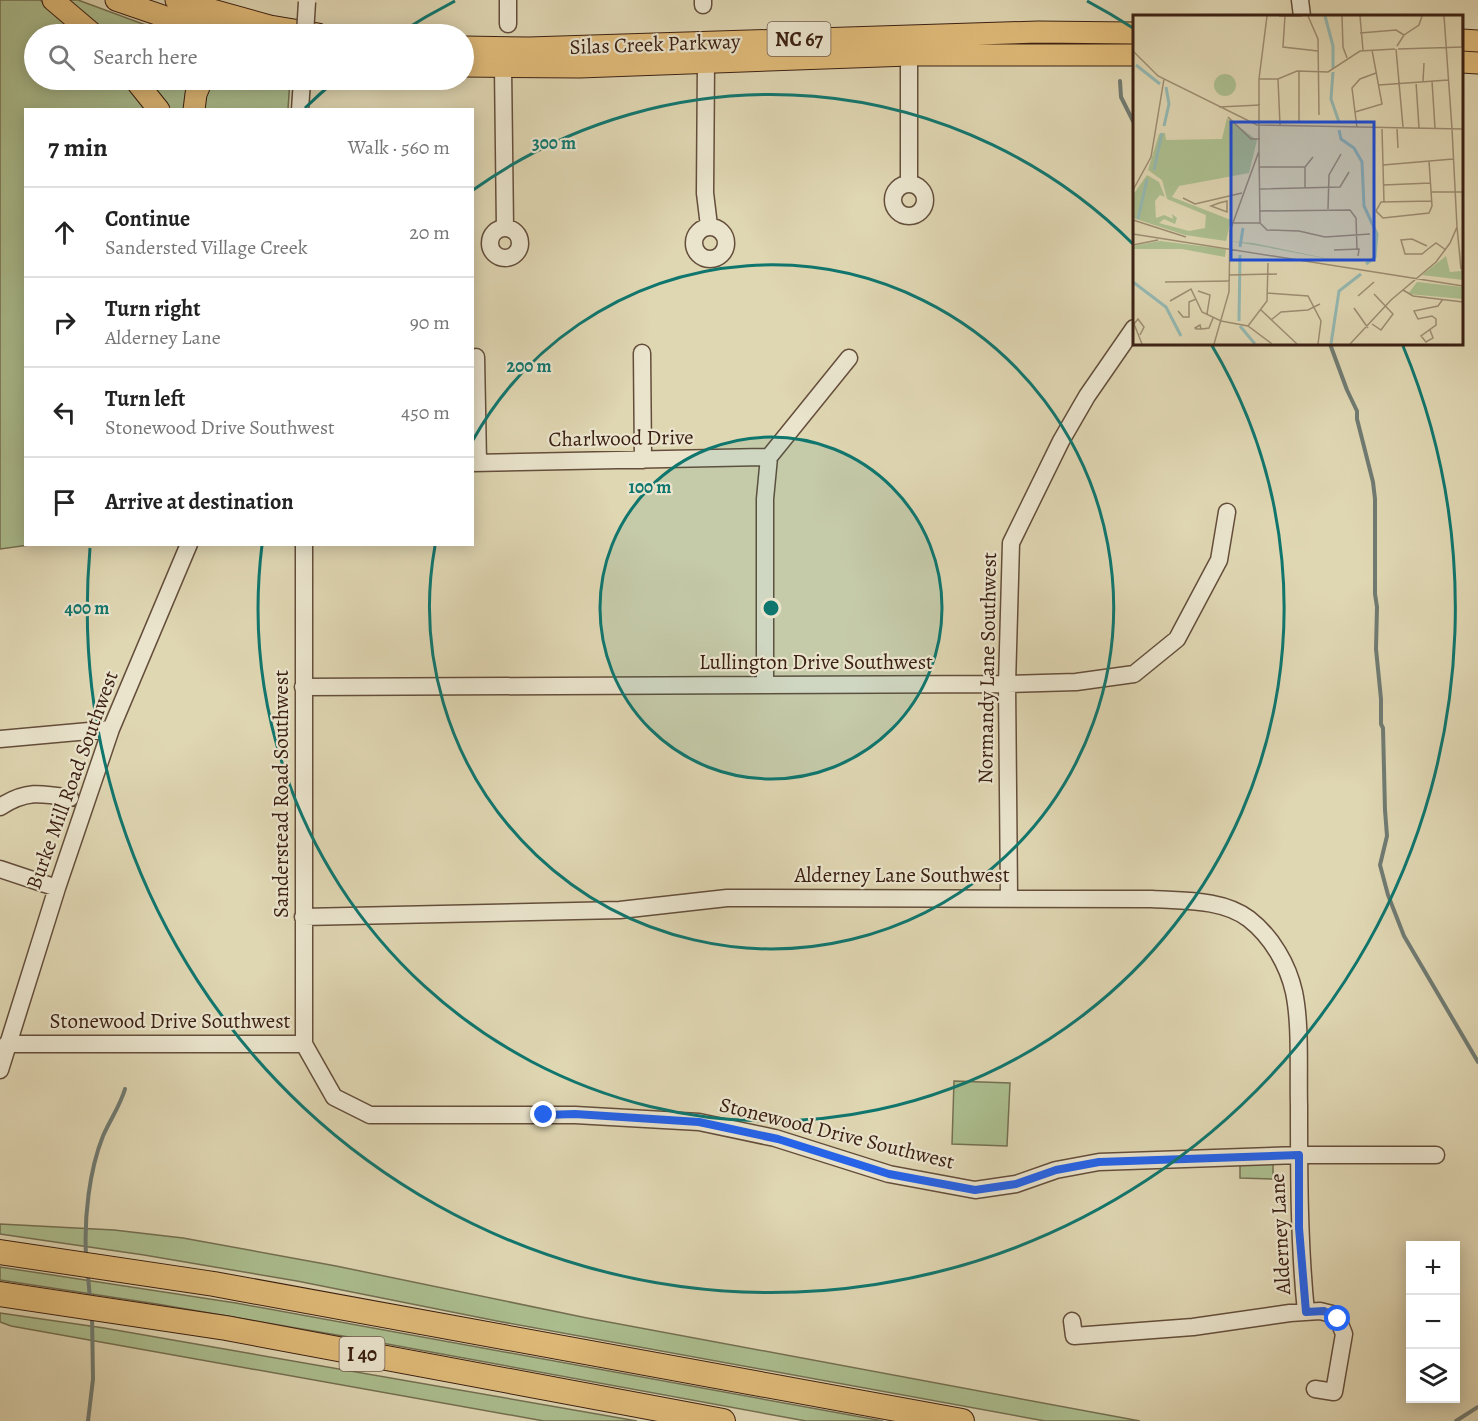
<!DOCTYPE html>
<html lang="en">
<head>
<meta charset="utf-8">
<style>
	:root { --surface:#fff; --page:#f6f6f6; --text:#222; --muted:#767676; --line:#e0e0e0 }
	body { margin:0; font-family:Alegreya,serif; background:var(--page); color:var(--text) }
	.controls { position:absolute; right:18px; bottom:18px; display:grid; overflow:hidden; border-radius:0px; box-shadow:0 3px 15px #0003 }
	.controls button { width:54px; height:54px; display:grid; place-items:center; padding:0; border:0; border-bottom:2px solid var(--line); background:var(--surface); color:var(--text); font:30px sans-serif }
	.stop { position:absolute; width:18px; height:18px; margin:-14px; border:4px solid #2563eb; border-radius:50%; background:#fff }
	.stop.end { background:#2563eb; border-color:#fff; box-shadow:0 2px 6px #0008 }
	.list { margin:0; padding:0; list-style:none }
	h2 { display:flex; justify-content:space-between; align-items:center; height:78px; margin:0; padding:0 24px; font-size:26px }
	h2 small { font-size:20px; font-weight:400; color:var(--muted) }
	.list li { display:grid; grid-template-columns:39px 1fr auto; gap:18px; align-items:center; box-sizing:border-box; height:90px; padding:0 24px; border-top:2px solid var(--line) }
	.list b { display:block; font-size:22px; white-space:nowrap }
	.list p { margin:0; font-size:20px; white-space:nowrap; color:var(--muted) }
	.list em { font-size:20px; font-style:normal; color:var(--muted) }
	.icon { flex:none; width:33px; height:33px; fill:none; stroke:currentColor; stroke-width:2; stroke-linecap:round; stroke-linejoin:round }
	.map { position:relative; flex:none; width:1478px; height:1421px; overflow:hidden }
	.search { position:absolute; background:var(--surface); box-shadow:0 3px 15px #0003; left:24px; top:24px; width:450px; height:66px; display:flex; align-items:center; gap:15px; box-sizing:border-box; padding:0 21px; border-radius:33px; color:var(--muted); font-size:22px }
	.panel { position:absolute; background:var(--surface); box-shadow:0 3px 15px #0003; left:24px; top:108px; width:450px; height:438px; border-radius:0px }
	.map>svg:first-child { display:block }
	.green { fill:#acbf90; stroke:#747052; stroke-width:1.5 }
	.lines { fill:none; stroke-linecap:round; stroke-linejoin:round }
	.stream { stroke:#707b72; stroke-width:4 }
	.minor-casing { stroke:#644e3b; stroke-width:19 }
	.major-casing { stroke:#3b2013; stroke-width:23 }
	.highway-casing { stroke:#3b2013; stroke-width:26 }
	.minor { stroke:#eae4cd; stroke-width:16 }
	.major { stroke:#e0bb79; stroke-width:21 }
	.highway { stroke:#e0bb79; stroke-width:24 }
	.minor-bridge-casing { stroke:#644e3b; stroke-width:19; stroke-linecap:butt }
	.minor-bridge { stroke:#eae4cd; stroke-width:16 }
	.route { stroke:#2563eb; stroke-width:8 }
	.ring { fill:none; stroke:#0f766e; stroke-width:3 }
	.labels { text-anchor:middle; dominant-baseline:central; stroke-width:4.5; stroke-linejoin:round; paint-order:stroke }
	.shield { fill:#eae4cd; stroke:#705b4b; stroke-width:1.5 }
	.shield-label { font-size:20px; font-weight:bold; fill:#3b2013 }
	.street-label { font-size:21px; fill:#3b2013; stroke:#eae4cd }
	.inset-river { fill:none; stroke:#94b8b2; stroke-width:3 }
	.inset-road { fill:none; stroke:#9d8d72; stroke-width:1.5 }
	.view { fill:#1d4ed8; fill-opacity:0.15; stroke:#1d4ed8; stroke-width:3 }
	.inset-edge { fill:none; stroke:#3b2013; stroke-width:3 }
	.centre { fill:#0f766e; stroke:#eae4cd; stroke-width:3 }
	.ring-label { font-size:18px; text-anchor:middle; font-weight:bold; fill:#0f766e; stroke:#eae4cd; stroke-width:4.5; stroke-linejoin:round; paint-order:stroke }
</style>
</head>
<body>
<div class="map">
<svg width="1478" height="1421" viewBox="0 0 1478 1421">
	<rect width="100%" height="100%" fill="#dfd6b2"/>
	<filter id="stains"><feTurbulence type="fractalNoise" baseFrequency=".00333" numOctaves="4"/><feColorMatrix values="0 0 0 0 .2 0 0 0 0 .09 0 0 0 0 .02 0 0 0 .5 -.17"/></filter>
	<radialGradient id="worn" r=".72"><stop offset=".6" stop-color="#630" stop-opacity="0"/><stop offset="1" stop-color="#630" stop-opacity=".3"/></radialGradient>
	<path class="green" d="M0,0H40L54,9L81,34H34V80H124L149,109L26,110V544L29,545L0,549Z
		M64,0H78L151,27L185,34H103Z
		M144,80H196L190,109H167Z
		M209,80H290L288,109L200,110Z
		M954,1081L1010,1083L1007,1146L952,1144Z
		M1240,1163H1273V1179L1240,1178Z
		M0,1224L114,1230L183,1238L336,1266L587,1318L1140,1421H1045L497,1321L297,1281L144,1255L0,1234Z
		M0,1267L236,1303L883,1421H806L360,1339L157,1304L0,1280Z
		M0,1313L104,1328L637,1421H544L11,1326L0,1322Z"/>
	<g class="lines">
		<path class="stream" d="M1120,81L1121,97L1134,123V130
			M1330,344L1347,390L1357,411V419L1373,482L1375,499V594L1377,607L1376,649L1381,699V724L1383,728L1385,810L1387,836L1380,865L1388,895L1404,936L1478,1062
			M86,1256C84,1218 89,1171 103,1136C110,1120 120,1106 125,1089
			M88,1275L90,1300
			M88,1421L93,1379L92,1316
			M1456,1421L1478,1407"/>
		<g class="minor-casing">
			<path id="minor" d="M508,0V24
				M703,0V5
				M1300,0L1302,16
				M706,62L705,193L709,226
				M503,68L505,228
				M300,110L302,80
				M909,184V55
				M893 200a16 16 0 1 1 32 0a16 16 0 1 1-32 0Z
				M694 243a16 16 0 1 1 32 0a16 16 0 1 1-32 0Z
				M490 243a15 15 0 1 1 30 0a15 15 0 1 1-30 0Z
				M642,353L643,460
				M476,357L478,463
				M472,463L769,457
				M765,684V499L769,457L849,358
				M303,687L1007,684L1076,682L1134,674L1177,639L1219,560L1227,512
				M0,739L111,729
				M0,807C26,790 41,793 70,798
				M0,869L57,888
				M1009,897L1007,684L1011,543L1061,441L1087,396L1134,328
				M303,917L620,910L727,898L1152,899C1184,901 1223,899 1249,919C1272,937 1288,965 1294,992C1301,1025 1298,1072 1299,1106C1299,1175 1299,1243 1306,1312
				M7,1044H304L334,1097L370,1115H575L699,1122L775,1138L889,1174L975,1190L1016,1184L1056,1170L1099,1162L1299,1155H1436
				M304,1044V544
				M0,1070L57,888L111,729L189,544
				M1072,1321L1074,1336L1193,1327L1290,1313L1320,1311L1332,1314L1338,1319L1344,1334L1334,1392L1315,1389"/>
		</g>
		<g class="major-casing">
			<path id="major" d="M53,0L93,34
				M116,0L192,26L226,34
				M176,0L270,26L318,34
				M1462,40L1478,41
				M464,47L529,48L1038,32L1134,33
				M1462,62L1478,63
				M464,66L580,67L909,55H1134
				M135,80L159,110
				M194,110L196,94L202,80"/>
		</g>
		<g class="highway-casing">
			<path id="highway" d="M0,1252L214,1284L962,1421
				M0,1294L226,1328L723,1421"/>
		</g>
		<use href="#minor" class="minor"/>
		<use href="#major" class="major"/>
		<use href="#highway" class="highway"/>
		<g class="minor-bridge-casing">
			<path id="minor-bridge" d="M305,34L307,2"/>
		</g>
		<use href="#minor-bridge" class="minor-bridge"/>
	</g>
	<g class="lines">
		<path class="route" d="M544,1115L575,1114L699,1122L778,1139L889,1174L975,1190L1016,1184L1056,1170L1099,1162L1299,1155V1228L1306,1312L1324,1311L1338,1319"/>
	</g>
	<circle cx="771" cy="608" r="171" fill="#0f766e" fill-opacity=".12"/>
	<g class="ring">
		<circle cx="771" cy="608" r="171"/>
		<path d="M473 440A342 342 0 1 1 435 546"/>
		<path d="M473 190A513 513 0 0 1 1134 245M1211 344A513 513 0 1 1 262 545"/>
		<path d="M305 108A684 684 0 0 1 336 80M398 34A684 684 0 0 1 455 1M1087 1A684 684 0 0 1 1133 28M1403 346A684 684 0 1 1 90 548"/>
	</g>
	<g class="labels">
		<g class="shield">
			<rect x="767.5" y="22" width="63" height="34" rx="4.5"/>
			<rect x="339.5" y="1337" width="45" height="34" rx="4.5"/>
		</g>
		<g class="shield-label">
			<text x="799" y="39">NC 67</text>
			<text x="362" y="1354">I 40</text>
		</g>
		<g class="street-label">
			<text transform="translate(655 44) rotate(-2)">Silas Creek Parkway</text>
			<text transform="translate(621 438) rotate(-1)">Charlwood Drive</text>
			<text x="816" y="662">Lullington Drive Southwest</text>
			<text transform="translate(987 668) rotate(-89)">Normandy Lane Southwest</text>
			<text transform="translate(72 780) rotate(-70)">Burke Mill Road Southwest</text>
			<text transform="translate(281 794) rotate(-90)">Sanderstead Road Southwest</text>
			<text x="902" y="875">Alderney Lane Southwest</text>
			<text x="170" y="1021">Stonewood Drive Southwest</text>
			<text transform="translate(837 1133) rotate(14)">Stonewood Drive Southwest</text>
			<text transform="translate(1280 1234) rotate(-93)">Alderney Lane</text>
		</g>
	</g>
	<g transform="translate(1133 15)">
		<rect width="330" height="330" fill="#dfd6b2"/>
		<path d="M81 70a11 11 0 1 1 22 0a11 11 0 1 1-22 0ZM94,103L124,125L116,158L46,171L39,182L98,205L93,226L52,220L0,203V180L14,160L26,167L32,182L27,180L22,186L23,203L31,200L40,204L39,199L44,203L42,209L31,204L26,208L56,216L72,213L73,200L34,184L29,165L15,155L26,119L32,118L33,125L89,124ZM27,226L93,234L92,242L49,234H0V231ZM96,226L120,228L216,248L127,231ZM327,229L330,265L289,260L313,241L317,257L328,256ZM284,267L330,272V284L275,279Z" fill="#acbf90"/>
		<path class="inset-river" d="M192,1L200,31V53M3,50L27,69M200,57L198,84L206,107M31,111L36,89L33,72M206,115L208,124L221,133L229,147L231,191L244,219L242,242L233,249M21,155L29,118M5,204L14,164M107,232L110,213M0,267L33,292L48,321M106,306L107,240M107,311L122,329M198,329L206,276L228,259"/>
		<path class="inset-road" d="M146,1H169M152,1L150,32L185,36M175,1L185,24L186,100M209,1L210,32L214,43M227,1L230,35M311,1L319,114M329,1V32M227,18L263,15L271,20M264,31L271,20L286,10L289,1M263,34L270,112M265,34L330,32M0,36L25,61L124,110L330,114M166,56V108M126,64H145L164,56L195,57L227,36L262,34M145,64L147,110M290,66L291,48M299,66L302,113M283,67L286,113M246,70L315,65M86,92L127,90M222,97L249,89L239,35M95,102L118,124H127M224,113L219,73L227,64L243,58M249,114L251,187M264,114L265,133M126,136L127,208M296,146L299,191L296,198L250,203L243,196L248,187L299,186M250,150L320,144M127,152H172M250,170L298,168M172,173V152L180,142M127,174L207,172L216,157M0,175L18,142L31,64M298,177H330M50,183L62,189L109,178M94,186V197L78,191L86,188ZM195,194L196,160L208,139M127,196L217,195L223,203L224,234M0,205L53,222M99,208H127L134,215L166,216L192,222L237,219M324,212L328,254M0,219L330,271M0,230L25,225M294,231L279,224L268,225L272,239H289L295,234M295,234L303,228L313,235M201,235L226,234L225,241M96,260L144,259M32,267L97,266M270,275L280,281L330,287M65,276L77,280L74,299M134,278L175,281L188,306L185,329M225,281L241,267M37,286L58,274L69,297L88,306L115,311L139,329M221,293L235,313M128,295L164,329M45,296L50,302H56V287L63,284M138,305L148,297L175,295L187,289M239,309L248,315L260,299L241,279M115,311L134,286L135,248M68,314L67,310L62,313L63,314H69L76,313L80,303M297,315L300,323L293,327L288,321L303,310V304L299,301L285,304L281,296L305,291L310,284M7,320L11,312L5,304L1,309L9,329M81,329L96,277L97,216L126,136V64L134,1M217,329L258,285L303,247L317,228L324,212L319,114"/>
		<path class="view" d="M98,107H241V245H98Z"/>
		<rect width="330" height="330" class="inset-edge"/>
	</g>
	<circle cx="771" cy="608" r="9" class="centre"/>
	<g class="ring-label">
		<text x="554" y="149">300 m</text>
		<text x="529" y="372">200 m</text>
		<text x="650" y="493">100 m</text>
		<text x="87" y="614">400 m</text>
	</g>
	<rect width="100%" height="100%" filter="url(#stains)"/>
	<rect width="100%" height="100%" fill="url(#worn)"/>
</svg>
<div class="controls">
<button>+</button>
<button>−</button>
<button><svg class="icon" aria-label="layers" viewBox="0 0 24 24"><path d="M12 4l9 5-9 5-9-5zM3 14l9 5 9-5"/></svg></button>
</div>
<div class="stop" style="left:1338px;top:1319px"></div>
<div class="stop end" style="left:544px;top:1115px"></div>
<div class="search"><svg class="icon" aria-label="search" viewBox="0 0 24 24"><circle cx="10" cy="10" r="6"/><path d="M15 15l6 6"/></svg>Search here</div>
<section class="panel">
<h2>7 min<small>Walk · 560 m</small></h2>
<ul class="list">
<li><svg class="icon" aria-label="ahead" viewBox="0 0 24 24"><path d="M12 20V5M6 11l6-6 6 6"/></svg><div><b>Continue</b><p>Sandersted Village Creek</p></div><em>20 m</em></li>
<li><svg class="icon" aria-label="right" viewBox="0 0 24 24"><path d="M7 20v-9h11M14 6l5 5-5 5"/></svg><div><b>Turn right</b><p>Alderney Lane</p></div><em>90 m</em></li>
<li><svg class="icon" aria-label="left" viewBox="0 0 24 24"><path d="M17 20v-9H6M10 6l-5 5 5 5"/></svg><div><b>Turn left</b><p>Stonewood Drive Southwest</p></div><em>450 m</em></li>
<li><svg class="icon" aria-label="arrive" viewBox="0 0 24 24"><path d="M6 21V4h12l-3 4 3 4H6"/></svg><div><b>Arrive at destination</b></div></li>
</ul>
</section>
</div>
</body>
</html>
